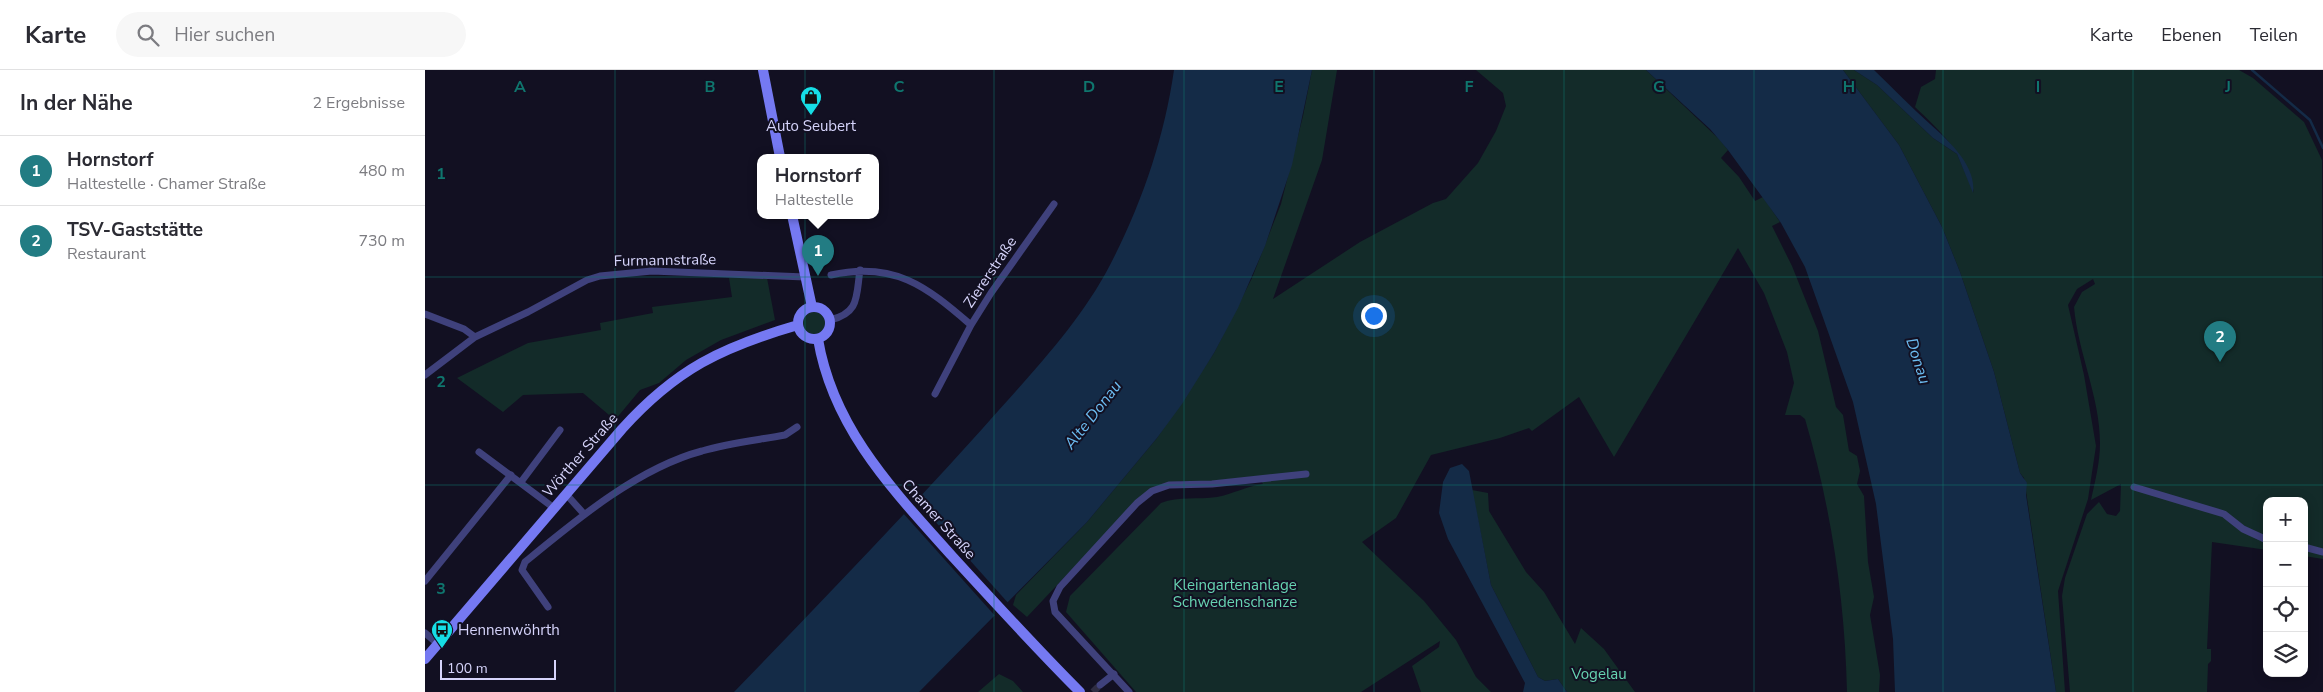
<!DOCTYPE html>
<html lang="de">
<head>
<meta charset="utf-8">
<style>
	:root { --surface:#fff; --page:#f7f7f7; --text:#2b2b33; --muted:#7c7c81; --line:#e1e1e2; --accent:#227c83 }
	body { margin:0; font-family:"Nunito Sans",sans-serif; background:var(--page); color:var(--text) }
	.controls { position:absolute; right:15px; bottom:15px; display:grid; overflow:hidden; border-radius:10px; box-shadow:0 2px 12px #0003 }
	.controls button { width:45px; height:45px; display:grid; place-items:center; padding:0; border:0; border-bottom:1px solid var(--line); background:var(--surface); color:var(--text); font:25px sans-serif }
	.scale { position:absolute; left:15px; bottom:12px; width:116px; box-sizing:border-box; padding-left:5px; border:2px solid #d6d4fb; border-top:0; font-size:14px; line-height:18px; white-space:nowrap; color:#d6d4fb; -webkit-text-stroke:4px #121022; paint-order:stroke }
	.you { position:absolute; left:948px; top:245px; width:18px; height:18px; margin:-12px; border:4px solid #fff; border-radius:50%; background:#1a73e8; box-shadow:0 0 0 8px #1a73e833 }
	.badge { display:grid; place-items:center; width:32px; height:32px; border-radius:50%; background:var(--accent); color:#fff; font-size:16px; font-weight:700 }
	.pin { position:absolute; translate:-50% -41px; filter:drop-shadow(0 1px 2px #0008) }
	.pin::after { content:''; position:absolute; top:26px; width:18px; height:15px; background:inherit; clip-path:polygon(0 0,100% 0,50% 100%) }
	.popup { position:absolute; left:332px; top:84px; width:122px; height:65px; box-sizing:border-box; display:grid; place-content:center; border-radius:10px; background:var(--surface); filter:drop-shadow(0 1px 4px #0005); font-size:16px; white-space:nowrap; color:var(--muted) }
	.popup b { font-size:19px; color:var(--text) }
	.popup::after { content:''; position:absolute; left:50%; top:100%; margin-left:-10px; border:10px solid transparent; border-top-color:var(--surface) }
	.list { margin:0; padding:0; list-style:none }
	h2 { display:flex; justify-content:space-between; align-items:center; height:65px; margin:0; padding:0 20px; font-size:21px }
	h2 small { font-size:16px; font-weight:400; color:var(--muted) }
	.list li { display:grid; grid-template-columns:32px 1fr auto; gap:15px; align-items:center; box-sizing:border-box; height:70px; padding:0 20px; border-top:1px solid var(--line) }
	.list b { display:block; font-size:19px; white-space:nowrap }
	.list p { margin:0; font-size:16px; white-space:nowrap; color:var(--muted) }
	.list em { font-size:16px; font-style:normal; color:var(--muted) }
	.icon { flex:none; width:28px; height:28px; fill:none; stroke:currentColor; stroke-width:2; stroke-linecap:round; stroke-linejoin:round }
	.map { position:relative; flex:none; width:1898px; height:622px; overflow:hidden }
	header { display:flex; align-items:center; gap:30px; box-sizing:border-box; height:70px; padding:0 25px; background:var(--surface); border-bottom:1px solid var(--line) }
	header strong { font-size:24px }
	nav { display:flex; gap:28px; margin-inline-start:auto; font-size:18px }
	.search { width:350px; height:45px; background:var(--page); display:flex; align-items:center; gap:12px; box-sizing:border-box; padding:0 18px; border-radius:28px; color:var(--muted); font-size:19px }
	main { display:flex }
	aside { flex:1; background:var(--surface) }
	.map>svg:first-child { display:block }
	.green { fill:#132b29 }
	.water { fill:#142b47 }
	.pier { fill:#121022 }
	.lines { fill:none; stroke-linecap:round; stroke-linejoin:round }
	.stream { stroke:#142b47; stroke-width:2.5 }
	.street-tunnel { stroke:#2f2d43; stroke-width:7; stroke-dasharray:7 3.5; stroke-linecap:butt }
	.street { stroke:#3f417c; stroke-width:7 }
	.secondary { stroke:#7579f2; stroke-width:10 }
	.grid { fill:none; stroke:#0f766e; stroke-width:1; stroke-opacity:0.55 }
	.labels { text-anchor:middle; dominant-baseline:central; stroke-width:4; stroke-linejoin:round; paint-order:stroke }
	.poi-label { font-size:15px; fill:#d6d4fb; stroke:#121022 }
	.street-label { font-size:15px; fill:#d6d4fb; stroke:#121022 }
	.park-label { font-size:15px; fill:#67d4b2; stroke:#121022 }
	.water-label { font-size:16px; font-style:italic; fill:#6cbcf1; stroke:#121022 }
	.grid-label { font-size:16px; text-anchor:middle; font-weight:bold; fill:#0f766e; stroke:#121022; stroke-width:4; stroke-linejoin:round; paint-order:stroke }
</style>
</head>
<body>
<header>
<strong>Karte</strong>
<div class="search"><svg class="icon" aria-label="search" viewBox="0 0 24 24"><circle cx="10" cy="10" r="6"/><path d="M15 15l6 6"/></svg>Hier suchen</div>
<nav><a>Karte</a><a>Ebenen</a><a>Teilen</a></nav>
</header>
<main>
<aside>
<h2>In der Nähe<small>2 Ergebnisse</small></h2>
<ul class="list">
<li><span class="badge">1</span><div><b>Hornstorf</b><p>Haltestelle · Chamer Straße</p></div><em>480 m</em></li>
<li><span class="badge">2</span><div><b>TSV-Gaststätte</b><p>Restaurant</p></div><em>730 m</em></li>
</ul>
</aside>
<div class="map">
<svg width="1898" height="622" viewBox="0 0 1898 622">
	<rect width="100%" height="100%" fill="#121022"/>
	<path class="green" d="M887,0H912L897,90L848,229L935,172L1008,133L1021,129L1053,93L1071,61L1081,36L1078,23L1051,0H1221L1295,70L1303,80L1296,88L1314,107L1330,131L1338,127L1355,152L1347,156L1367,196L1393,261L1411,337L1418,345L1424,381L1432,386L1435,401L1432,414L1439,426L1443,492L1449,527L1445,545L1455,605L1454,622H1422C1420,530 1406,437 1380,349L1375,345H1360L1369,313L1362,282L1339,223L1313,178L1189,387L1154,327L1107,361L1104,358L1075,368L1006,385L971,448L937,472L999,531L1031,570L1051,607L1066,622H996L987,596L1014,577L1015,571L936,622H711L641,542L645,526L736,433C754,426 773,430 792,427C808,424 822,416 838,414L833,406L779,412L756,411L716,426L602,547L588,535L591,525L662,452L732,368L789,283L827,208L856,134L878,46Z
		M1418,0H1429L1452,15L1508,68L1532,84L1549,123C1542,86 1516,62 1490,37L1496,17L1510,9L1511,0H1814L1828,8L1879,52L1897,90L1898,489L1879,486V431H1842V480L1787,472L1782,579H1786V591L1783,594L1782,622H1645L1637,526L1640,508L1662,444L1674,432L1682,444L1691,446L1695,441L1696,414L1666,430C1670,411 1675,393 1675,373C1675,327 1653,283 1649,237L1657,222L1670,214L1668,209L1652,219L1643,235L1659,305L1671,376L1663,429L1633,521L1640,622H1631L1599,408L1595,403L1569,302L1535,202L1517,157L1474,75Z
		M304,208H342L350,250L296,270L261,290L234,313L215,320L190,350L158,323L98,325L78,342L32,308L103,273L176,260L175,253L228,243L227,237L307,227Z
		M378 253a11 11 0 1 1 22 0a11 11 0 1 1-22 0Z
		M1047,420L1063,423L1064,441L1101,502L1119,522L1150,574L1156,558L1179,579L1210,622H1142L1133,609L1120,611L1113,607L1066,515Z
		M574,604L588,611L598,622H553Z"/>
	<path class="water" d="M749,0H887L867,95L840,176L813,238L789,283L757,334L732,368L662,452L494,622H309C393,535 477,448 558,358C602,308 654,255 685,195C717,133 739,69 749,0Z
		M1221,0H1418L1474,75L1517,157L1535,202L1569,302L1595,403C1604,417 1602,407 1601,425L1631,622H1470L1468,569L1451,434L1428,332L1380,197L1356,153L1303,80L1285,59Z
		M1429,0H1449C1468,18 1486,37 1505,54C1523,70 1552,96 1548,123L1532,84L1508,68L1452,15Z
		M1037,394L1044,401L1066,515L1113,607L1120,611L1133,609L1142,622H1098L1100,613L1023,469L1014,443L1018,412L1025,398Z"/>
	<path class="pier" d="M490,429L585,535L572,548L477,442Z"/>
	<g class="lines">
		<path class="stream" d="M1827,0L1885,50L1898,78"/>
		<path class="street-tunnel" d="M668,622L675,615"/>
		<path class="street" d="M406,205C469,191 501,216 546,255L566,223L629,134
			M0,244L39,259L50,267
			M405,250C435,243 431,226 435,200
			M0,305L50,267L103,242L162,210L175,206L227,201L380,207
			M510,324L546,255
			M54,382L129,438
			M96,412L135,360
			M1709,417L1799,444L1818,459L1842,470
			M141,424L159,444
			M1879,477L1898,482
			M0,511L86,405
			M123,537L97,500L100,492C151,450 213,398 277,381C304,373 333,370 360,365L372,357
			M0,563L13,574
			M675,615L689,604
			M704,622L630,542L628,531L635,517L712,433L727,421L744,415L787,414L881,404"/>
		<path class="secondary" d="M338,0L355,87
			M367,145L387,237
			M373 253a16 16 0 1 1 32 0a16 16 0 1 1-32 0Z
			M393,269C408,359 469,421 527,486C569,532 611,578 655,622
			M0,589L197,359C251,299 297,277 373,255"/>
	</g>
	<path class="grid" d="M190,0V622M380,0V622M569,0V622M759,0V622M949,0V622M1139,0V622M1329,0V622M1518,0V622M1708,0V622M0,207H1898M0,415H1898"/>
	<defs>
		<g id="shop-pin" transform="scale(1.125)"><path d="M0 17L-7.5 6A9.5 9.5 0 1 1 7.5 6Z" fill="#16dee5" stroke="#121022"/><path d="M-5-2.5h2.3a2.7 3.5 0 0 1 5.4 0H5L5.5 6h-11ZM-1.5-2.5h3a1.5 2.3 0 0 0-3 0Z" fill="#111"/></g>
		<g id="bus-pin" transform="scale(1.125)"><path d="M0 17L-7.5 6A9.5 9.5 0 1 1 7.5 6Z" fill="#16dee5" stroke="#121022"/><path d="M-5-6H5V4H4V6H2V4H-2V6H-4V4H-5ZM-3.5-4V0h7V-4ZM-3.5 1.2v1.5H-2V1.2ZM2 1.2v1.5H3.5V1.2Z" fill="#111"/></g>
	</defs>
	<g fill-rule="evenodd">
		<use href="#shop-pin" x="386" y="27"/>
		<use href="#bus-pin" x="17" y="560"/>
	</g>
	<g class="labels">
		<g class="poi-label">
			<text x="386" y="56">Auto Seubert</text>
			<text x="33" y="560" text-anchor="start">Hennenwöhrth</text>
		</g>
		<g class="street-label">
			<text transform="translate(240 190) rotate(-1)">Furmannstraße</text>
			<text transform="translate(565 202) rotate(-56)">Ziererstraße</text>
			<text transform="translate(155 385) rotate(-49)">Wörther Straße</text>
			<text transform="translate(514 449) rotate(48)">Chamer Straße</text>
		</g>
		<g class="park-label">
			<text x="810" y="515">Kleingartenanlage<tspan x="810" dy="17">Schwedenschanze</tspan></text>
			<text x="1174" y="604">Vogelau</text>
		</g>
		<g class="water-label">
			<text transform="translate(1493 291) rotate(72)">Donau</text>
			<text transform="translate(668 345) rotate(-52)">Alte Donau</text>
		</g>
	</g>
	<g class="grid-label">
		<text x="95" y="22">A</text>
		<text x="285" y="22">B</text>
		<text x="474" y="22">C</text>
		<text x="664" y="22">D</text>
		<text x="854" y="22">E</text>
		<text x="1044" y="22">F</text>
		<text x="1234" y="22">G</text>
		<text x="1424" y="22">H</text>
		<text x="1613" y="22">I</text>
		<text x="1803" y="22">J</text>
		<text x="16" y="109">1</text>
		<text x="16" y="317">2</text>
		<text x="16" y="524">3</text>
	</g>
</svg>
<div class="controls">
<button>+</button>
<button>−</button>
<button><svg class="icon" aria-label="locate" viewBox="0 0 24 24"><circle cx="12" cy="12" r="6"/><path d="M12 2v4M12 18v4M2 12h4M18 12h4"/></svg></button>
<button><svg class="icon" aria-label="layers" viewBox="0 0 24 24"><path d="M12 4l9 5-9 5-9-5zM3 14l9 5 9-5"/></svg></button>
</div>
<div class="scale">100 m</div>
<div class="you"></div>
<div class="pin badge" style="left:393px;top:206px">1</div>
<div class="popup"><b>Hornstorf</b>Haltestelle</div>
<div class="pin badge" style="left:1795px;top:292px">2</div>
</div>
</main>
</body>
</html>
